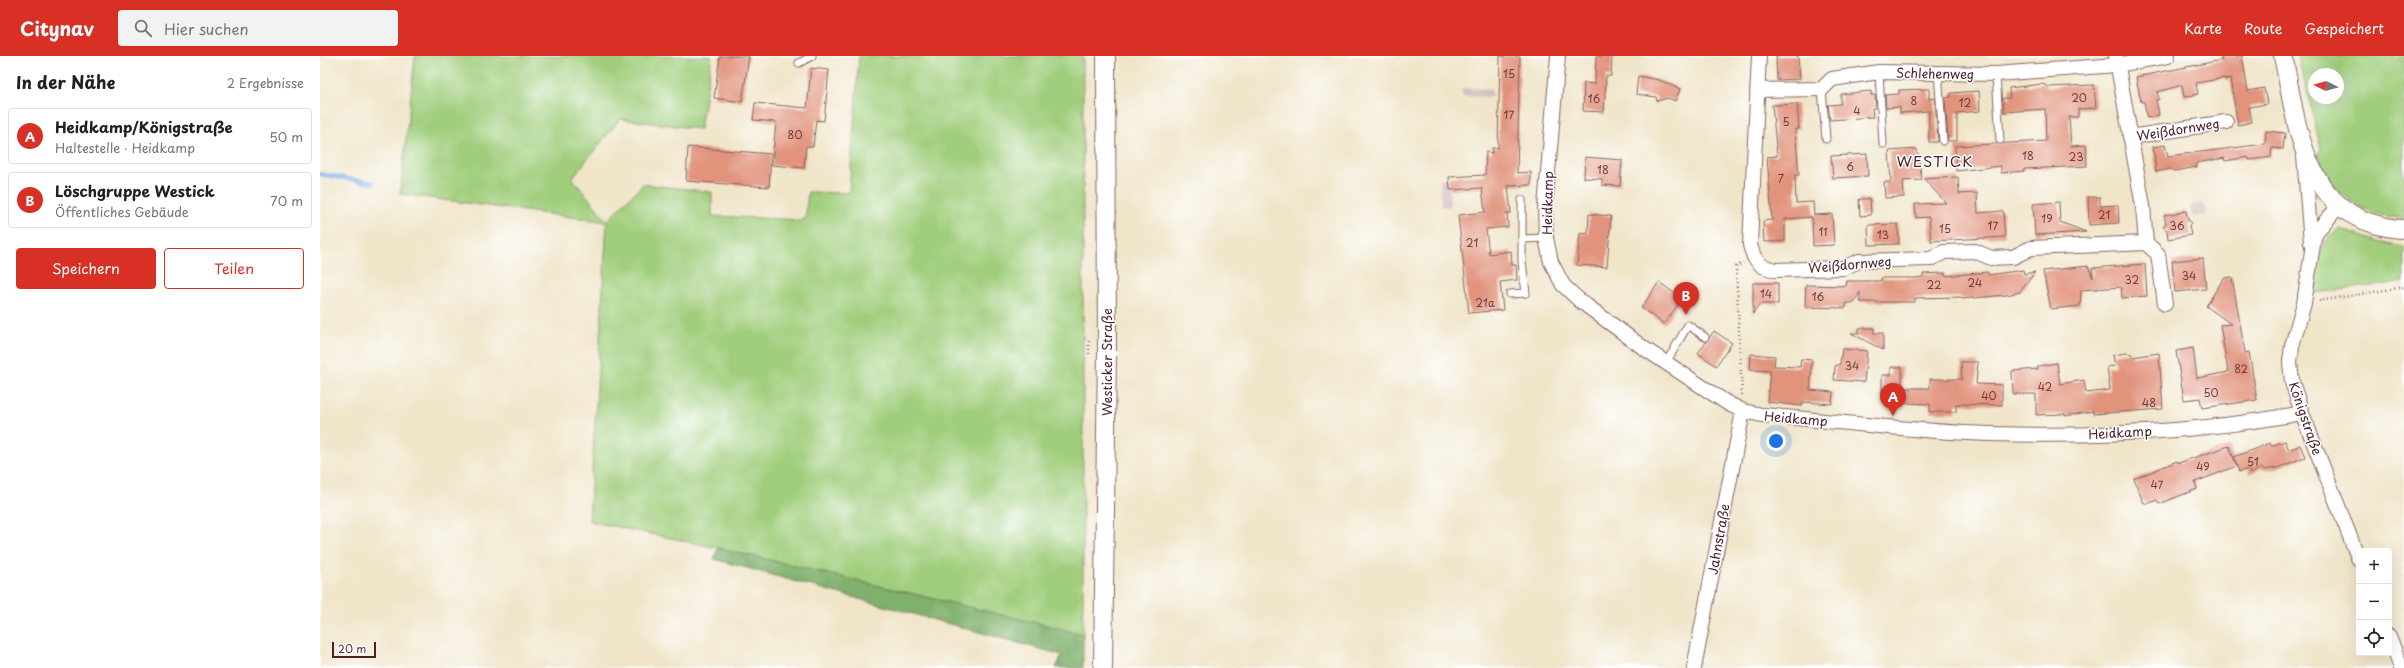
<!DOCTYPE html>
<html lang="de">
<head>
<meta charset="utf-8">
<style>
	:root { --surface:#fff; --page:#f2f2f2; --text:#202124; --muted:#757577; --line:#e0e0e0; --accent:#d93025 }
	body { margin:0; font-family:"Playpen Sans",sans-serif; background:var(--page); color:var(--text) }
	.controls { position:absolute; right:12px; bottom:12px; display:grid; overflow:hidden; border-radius:4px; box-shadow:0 4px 16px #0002 }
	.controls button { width:36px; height:36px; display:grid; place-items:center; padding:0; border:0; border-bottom:1px solid var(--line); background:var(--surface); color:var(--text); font:20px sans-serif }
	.compass { position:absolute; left:1988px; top:12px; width:36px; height:36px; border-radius:50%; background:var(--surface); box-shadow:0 4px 16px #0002; rotate:275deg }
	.scale { position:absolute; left:12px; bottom:10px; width:44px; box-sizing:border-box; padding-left:4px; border:2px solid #4a1f2b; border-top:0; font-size:11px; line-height:14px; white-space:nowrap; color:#4a1f2b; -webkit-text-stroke:3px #fff; paint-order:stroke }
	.you { position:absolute; left:1456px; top:385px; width:14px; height:14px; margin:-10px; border:3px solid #fff; border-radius:50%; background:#1a73e8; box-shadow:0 0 0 6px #1a73e833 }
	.badge { display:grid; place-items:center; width:26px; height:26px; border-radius:50%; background:var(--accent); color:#fff; font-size:13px; font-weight:700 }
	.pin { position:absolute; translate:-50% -33px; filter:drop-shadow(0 1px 2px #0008) }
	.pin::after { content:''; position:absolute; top:21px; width:14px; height:12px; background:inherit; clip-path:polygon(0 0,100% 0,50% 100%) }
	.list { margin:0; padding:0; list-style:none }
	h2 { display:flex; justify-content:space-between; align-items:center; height:52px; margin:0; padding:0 16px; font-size:17px }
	h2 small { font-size:13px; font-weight:400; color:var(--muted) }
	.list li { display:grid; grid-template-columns:26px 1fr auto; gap:12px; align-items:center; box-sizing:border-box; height:56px; margin:0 8px 8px; padding:0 8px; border:1px solid var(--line); border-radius:4px }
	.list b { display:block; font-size:15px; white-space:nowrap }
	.list p { margin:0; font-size:13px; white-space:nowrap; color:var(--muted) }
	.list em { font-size:13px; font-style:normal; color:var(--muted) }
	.actions { display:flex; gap:8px; padding:12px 16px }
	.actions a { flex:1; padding:9px 0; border:1px solid var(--accent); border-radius:4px; text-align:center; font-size:14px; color:var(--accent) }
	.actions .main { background:var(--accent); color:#fff }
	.icon { flex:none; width:22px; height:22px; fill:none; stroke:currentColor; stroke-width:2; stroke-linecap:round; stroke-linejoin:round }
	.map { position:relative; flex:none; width:2084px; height:612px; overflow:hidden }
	header { display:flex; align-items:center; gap:24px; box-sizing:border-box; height:56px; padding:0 20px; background:var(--accent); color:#fff }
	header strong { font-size:19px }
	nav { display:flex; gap:22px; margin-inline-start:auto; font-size:14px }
	.search { width:280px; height:36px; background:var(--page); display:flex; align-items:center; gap:10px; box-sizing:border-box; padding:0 14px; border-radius:4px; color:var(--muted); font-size:15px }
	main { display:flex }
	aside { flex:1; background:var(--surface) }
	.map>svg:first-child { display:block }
	.industrial { fill:#d2bfbf }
	.green { fill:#a0ce7c; stroke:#757654; fill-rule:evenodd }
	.forest { fill:#80b16c; stroke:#65684c }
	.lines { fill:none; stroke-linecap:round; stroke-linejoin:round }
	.stream { stroke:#73abe2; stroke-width:4.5 }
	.building { fill:#e1937b }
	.service-casing { stroke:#846462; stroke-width:9 }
	.minor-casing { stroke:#846462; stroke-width:16 }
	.tertiary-casing { stroke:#846462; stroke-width:20 }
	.path { stroke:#846462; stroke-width:2.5; stroke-dasharray:1 3; stroke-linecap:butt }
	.service { stroke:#fff; stroke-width:7 }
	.minor { stroke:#fff; stroke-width:14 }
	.tertiary { stroke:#fff; stroke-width:18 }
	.labels { text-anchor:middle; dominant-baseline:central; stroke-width:3; stroke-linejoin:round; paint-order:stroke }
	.number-label { font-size:11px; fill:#703c3f }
	.street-label { font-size:13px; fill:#4a1f2b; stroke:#fff }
	.quarter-label { font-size:15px; letter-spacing:1px; fill:#4a1f2b; stroke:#fff }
</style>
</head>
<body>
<header>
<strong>Citynav</strong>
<div class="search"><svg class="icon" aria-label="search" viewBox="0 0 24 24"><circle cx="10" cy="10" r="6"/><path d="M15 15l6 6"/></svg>Hier suchen</div>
<nav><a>Karte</a><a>Route</a><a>Gespeichert</a></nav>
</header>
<main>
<aside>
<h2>In der Nähe<small>2 Ergebnisse</small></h2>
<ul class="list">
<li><span class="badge">A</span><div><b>Heidkamp/Königstraße</b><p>Haltestelle · Heidkamp</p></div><em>50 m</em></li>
<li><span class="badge">B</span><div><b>Löschgruppe Westick</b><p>Öffentliches Gebäude</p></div><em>70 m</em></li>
</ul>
<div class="actions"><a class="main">Speichern</a><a>Teilen</a></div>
</aside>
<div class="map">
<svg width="2084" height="612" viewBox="0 0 2084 612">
	<rect width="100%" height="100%" fill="#fff"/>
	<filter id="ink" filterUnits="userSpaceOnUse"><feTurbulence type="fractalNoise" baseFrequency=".025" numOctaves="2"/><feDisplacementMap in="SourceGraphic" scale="8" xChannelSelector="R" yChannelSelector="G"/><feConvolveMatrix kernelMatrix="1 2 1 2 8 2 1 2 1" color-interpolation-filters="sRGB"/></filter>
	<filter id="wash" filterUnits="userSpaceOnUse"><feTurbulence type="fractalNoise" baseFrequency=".012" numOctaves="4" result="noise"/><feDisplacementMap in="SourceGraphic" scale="16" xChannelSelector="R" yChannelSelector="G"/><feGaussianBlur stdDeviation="0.9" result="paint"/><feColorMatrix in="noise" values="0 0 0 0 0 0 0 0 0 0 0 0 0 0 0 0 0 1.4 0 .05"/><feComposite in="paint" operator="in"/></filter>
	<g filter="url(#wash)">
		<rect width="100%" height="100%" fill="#f0e5c9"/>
		<path class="industrial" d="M1142,32L1172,33V41L1142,40Z
			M1120,123H1129L1130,150L1121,151Z
			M1884,147L1886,159L1872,161L1870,149Z"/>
		<path class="green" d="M95,0H392L380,73L300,63L252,122L287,165L323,128L392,136V160L485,164L488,136L529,137L539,0H763V578L398,492L269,465L287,166L80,138Z
			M1978,0H2084V162C2042,161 2014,137 1996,101L2001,93ZM1994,18H2018V42H1994Z
			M2020,173L2058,186L2084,191V226L1994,237C1998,205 1992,192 2020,173Z"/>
		<path class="forest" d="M398,492L763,578V612H736L742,599L394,503Z"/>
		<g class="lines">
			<path class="stream" d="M0,118L53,127"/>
		</g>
		<g id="blocks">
			<path class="building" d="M400,0H429L422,46L394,42Z
				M1180,0L1200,1L1197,117L1211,116V129L1188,130L1191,157H1187L1188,171L1166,173L1169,198L1191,195L1192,209H1196L1197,224L1180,226L1183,254L1149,257L1138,159L1165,156L1162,132L1130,134L1129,121L1165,119L1166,96L1172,97V92H1178Z
				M1276,0H1292L1291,20H1286L1284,56L1263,55L1264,27L1275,28Z
				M1456,0H1478L1480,23L1457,24Z
				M1901,0H1922L1928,35L1944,32L1947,48L1929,51L1932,66L1918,69L1910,23L1905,24V22L1876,27L1878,38L1864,41L1862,29L1837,36L1839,43L1836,44L1839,59L1827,62L1824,46H1821L1816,21L1902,4Z
				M491,12L509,14L504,65L496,64L493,91L486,90L484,112L452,109L456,66L433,64L435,47L487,52Z
				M1318,20L1339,24L1360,33L1355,45L1348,42L1337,45L1336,41L1316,38Z
				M1723,28L1729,31L1774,29L1776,52L1758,53V61H1749L1751,90L1766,89L1767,110L1704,113V115L1681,117V110L1636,115L1635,90L1726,85L1725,53L1684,56L1683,42H1690L1689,32Z
				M1609,33V43L1615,42L1618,86H1609V55L1580,57V51L1566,52L1565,39L1579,38V34Z
				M1551,35V39H1555L1556,52H1552L1553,61L1510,64L1508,49L1521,48V38Z
				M1659,35L1660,55L1637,57V85H1628L1625,42L1631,41V37Z
				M1477,48L1479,73H1475L1479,119H1475L1476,147L1493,146L1494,159L1512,158L1514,189L1493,190L1492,161L1465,163V185L1444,186L1443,165L1452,164L1447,101L1457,100L1452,49Z
				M1946,75L1965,77L1963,93L1952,92L1951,101L1929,104L1928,101L1905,105L1904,102L1876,107L1877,111L1854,115L1850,113L1836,116L1833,91L1845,89L1848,100L1945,88Z
				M368,91L451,98L449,131L366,125Z
				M1597,93L1602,124L1583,125L1584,141L1565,142L1564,126H1571L1569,95Z
				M1547,98L1548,120L1513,122L1511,100Z
				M1265,101L1302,104L1300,130L1282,129V123L1264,122Z
				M1638,121L1639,138L1657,137L1658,157L1683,155L1685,181L1611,185L1609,161L1596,162L1595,148L1626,147L1604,123Z
				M1768,141H1780V150L1798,149L1799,167L1769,169Z
				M1539,143H1550L1551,159L1540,160Z
				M1739,146L1740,166L1766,176L1715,179L1713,148Z
				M1866,155L1868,164L1871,166L1869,170L1871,179L1848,183L1847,174L1843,171L1846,168L1844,159Z
				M1269,158L1291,160L1287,211L1257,209L1260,177L1268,178Z
				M1578,168L1579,188L1549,189L1548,169Z
				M1883,202L1886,233L1855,236L1852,205Z
				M1825,208L1827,240L1802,242L1801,231L1761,234L1760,250L1731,253L1723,215L1768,210L1773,222L1772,212Z
				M1703,214L1704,218L1715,216L1700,236L1686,239L1642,243L1641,241L1595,242V246H1540V236L1534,247H1526V252L1485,251L1486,229L1526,230L1527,225H1561V222H1596L1603,221V218L1625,217V220L1668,216V219Z
				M1912,221L1925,297L1929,296L1937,344L1882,352L1880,342L1864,344L1856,295L1873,292L1877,322L1908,316L1900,269L1911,268L1886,250L1904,222Z
				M1339,226L1362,243L1344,268L1321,252Z
				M1433,227H1458V248H1440L1433,258Z
				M1539,272H1554V277H1563V294L1531,277H1539Z
				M1394,275L1412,287L1396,310L1378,297Z
				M1522,293L1547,295L1544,326L1514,324L1515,310L1520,308Z
				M1805,297L1812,298V301L1839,297L1843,353L1773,358V355L1745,360V358L1716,359V338H1693L1692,315L1718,313V310L1737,307L1740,328L1764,324L1766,337L1790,334L1787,311L1795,310L1793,299Z
				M1431,298L1455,300L1454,310L1480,311L1481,303L1492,304L1490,334L1513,336L1512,348L1483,346L1482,350L1447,346L1450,315L1430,314Z
				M1641,306H1658L1656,328L1682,329V349L1636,348V356H1610V348L1585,347L1586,332H1610V323H1642Z
				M1571,311H1582V338H1562V319H1571Z
				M1965,385L1969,394L1980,389L1985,401L1957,412L1943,414L1942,412L1930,418L1928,413L1919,416L1914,401L1950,387L1951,390Z
				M1909,390L1917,410L1875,426L1877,433L1839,448L1837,444L1827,448L1823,446L1814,423L1857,405L1858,407Z"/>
		</g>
	</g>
	<g filter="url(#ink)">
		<use href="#blocks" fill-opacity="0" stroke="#846462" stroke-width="1"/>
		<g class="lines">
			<g class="service-casing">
				<path id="service" d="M479,7L492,0
					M1559,16L1563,88
					M1618,16L1623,85
					M1676,18L1680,84
					M1502,33L1506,83
					M1202,183L1226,182
					M1190,238L1206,237L1202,206V144
					M1346,307L1368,269L1385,281"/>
			</g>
			<g class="minor-casing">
				<path id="minor" d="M1238,0L1225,151L1226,182L1231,206L1243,229L1259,244L1325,293L1407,347L1423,355L1442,359C1518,365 1594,376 1671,378C1774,381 1880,377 1982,357
					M1439,0L1430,189L1434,201L1442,210L1454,214L1523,212L1539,205L1611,203L1624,196L1655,195L1671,202L1693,201L1711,192L1826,187L1823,150L1796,0
					M1437,34L1502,33L1512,23L1559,16L1676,18L1797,9L1848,0
					M1810,81L1906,66
					M1984,100L1991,187
					M2019,150L1997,175L1994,182L1984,247L1972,290L1970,306L1972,326L1982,357L2039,504
					M1826,187L1838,198L1845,248
					M2069,580L2081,612
					M1374,612L1423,355"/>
			</g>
			<g class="tertiary-casing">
				<path id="tertiary" d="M1963,0C1976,60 1981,142 2048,166C2060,170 2071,173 2084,173
					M783,612L787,296L786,0"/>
			</g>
			<path class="path" d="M1999,245L2084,231
				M769,285V300
				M1422,339L1416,211L1423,207"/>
			<use href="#service" class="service"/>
			<use href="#minor" class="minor"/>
			<use href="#tertiary" class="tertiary"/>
		</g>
	</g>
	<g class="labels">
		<g class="number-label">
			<text x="1189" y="17">15</text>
			<text x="1759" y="41">20</text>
			<text x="1274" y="42">16</text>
			<text x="1594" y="44">8</text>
			<text x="1645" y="46">12</text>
			<text x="1537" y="54">4</text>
			<text x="1189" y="58">17</text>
			<text x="1466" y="65">5</text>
			<text x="475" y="78">80</text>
			<text x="1708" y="99">18</text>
			<text x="1756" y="100">23</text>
			<text x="1530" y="110">6</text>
			<text x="1283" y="113">18</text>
			<text x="1461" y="122">7</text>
			<text x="1784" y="158">21</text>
			<text x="1727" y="162">19</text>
			<text x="1673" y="169">17</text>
			<text x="1857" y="169">36</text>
			<text x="1625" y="172">15</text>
			<text x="1503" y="175">11</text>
			<text x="1563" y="178">13</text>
			<text x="1152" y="186">21</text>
			<text x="1869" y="219">34</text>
			<text x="1812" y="223">32</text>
			<text x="1655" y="226">24</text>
			<text x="1614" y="228">22</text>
			<text x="1446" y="237">14</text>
			<text x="1498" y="240">16</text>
			<text x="1165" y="246">21a</text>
			<text x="1532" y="309">34</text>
			<text x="1921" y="312">82</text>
			<text x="1725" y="330">42</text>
			<text x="1891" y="336">50</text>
			<text x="1669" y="339">40</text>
			<text x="1829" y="346">48</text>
			<text x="1933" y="405">51</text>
			<text x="1883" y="410">49</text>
			<text x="1837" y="428">47</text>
		</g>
		<g class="street-label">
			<text transform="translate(1615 17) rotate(1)">Schlehenweg</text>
			<text transform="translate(1858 73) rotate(-9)">Weißdornweg</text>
			<text transform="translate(1227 147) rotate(-89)">Heidkamp</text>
			<text transform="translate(1530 208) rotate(-5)">Weißdornweg</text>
			<text transform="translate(786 306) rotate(-90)">Westicker Straße</text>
			<text transform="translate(1476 362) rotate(5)">Heidkamp</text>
			<text transform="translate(1986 362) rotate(71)">Königstraße</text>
			<text transform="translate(1800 376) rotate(-3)">Heidkamp</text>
			<text transform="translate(1398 483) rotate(-80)">Jahnstraße</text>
		</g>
		<g class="quarter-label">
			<text x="1615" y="104">WESTICK</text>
		</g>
	</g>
</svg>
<div class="controls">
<button>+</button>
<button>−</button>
<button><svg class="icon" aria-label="locate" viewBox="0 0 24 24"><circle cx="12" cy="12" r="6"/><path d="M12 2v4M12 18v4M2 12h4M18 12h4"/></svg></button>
</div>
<svg class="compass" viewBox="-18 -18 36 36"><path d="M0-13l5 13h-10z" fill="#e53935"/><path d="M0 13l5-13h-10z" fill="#757577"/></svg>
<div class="scale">20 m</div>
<div class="you"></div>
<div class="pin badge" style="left:1573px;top:360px">A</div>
<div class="pin badge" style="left:1366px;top:259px">B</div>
</div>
</main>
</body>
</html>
